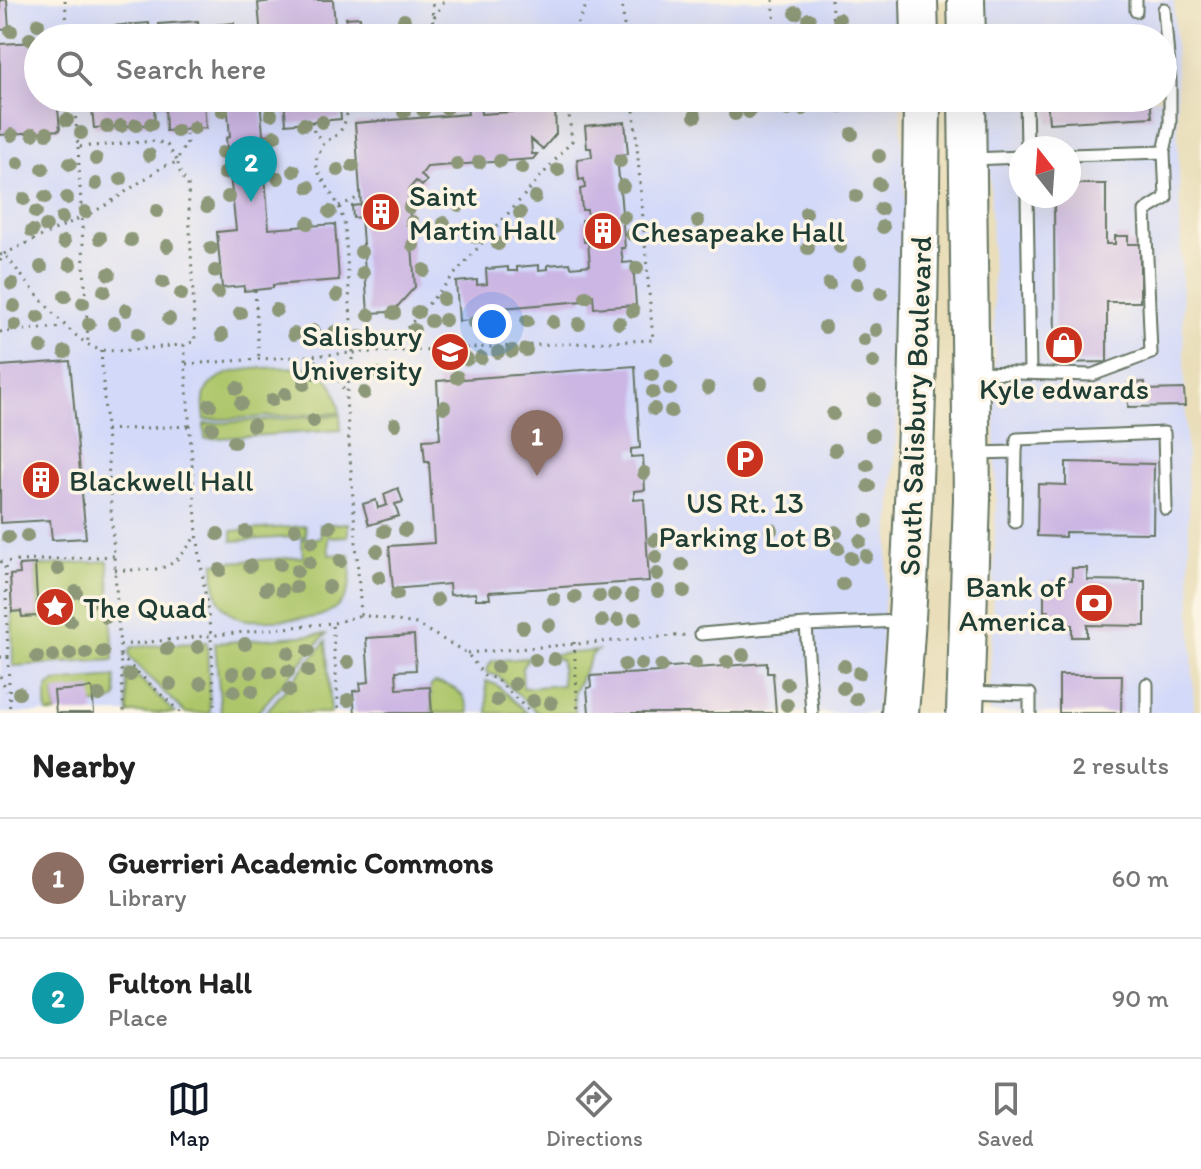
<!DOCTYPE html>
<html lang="en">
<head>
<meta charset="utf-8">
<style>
	:root { --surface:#fff; --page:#f6f6f6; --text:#222; --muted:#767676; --line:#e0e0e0; --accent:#111827 }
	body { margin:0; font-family:Itim,sans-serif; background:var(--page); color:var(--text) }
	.compass { position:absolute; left:1009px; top:136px; width:72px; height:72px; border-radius:50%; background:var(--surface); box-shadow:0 8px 32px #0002; rotate:343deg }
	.you { position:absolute; left:492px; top:324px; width:28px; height:28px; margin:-20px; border:6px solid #fff; border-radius:50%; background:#1a73e8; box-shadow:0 0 0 12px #1a73e833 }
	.badge { display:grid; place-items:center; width:52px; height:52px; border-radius:50%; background:var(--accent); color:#fff; font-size:26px; font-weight:700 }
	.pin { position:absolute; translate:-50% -66px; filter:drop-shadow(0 2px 4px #0008) }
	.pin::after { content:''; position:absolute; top:42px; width:28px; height:24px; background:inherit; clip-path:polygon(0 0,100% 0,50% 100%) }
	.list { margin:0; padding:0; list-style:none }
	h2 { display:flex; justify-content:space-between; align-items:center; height:104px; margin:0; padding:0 32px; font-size:34px }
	h2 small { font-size:26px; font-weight:400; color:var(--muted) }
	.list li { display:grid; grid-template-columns:52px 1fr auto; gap:24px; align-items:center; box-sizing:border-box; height:120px; padding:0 32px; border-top:2px solid var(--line) }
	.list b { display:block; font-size:30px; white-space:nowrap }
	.list p { margin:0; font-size:26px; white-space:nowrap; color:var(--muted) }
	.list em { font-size:26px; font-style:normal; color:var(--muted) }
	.icon { flex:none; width:44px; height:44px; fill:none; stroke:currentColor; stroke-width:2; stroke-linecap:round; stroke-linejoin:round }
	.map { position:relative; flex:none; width:1201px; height:713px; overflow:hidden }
	.search { position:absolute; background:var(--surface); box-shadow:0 8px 32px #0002; left:24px; right:24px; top:24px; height:88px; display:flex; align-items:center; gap:20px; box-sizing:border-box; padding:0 28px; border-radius:44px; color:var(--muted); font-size:30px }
	.sheet { height:344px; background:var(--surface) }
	nav { display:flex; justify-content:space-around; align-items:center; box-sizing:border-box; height:112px; border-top:2px solid var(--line); background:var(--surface); font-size:22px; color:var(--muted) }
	nav a { display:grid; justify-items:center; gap:4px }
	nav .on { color:var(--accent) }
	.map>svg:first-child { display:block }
	.built { fill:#d3d9f9; fill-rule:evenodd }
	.green { fill:#adc66b; stroke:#668250; stroke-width:2 }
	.building { fill:#ccb6e3 }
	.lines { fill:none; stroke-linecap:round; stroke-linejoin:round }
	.lane-casing { stroke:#667563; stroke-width:15 }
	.primary-casing { stroke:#667563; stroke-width:40 }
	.path { stroke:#667563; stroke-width:3; stroke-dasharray:2 6; stroke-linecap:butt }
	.lane { stroke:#fff; stroke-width:11 }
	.primary { stroke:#fff; stroke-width:36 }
	.tree { fill:#8d9878 }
	.labels { text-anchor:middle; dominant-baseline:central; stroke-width:7; stroke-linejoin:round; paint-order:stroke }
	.poi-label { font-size:30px; fill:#1f3d34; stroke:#fcf5e5; text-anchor:start }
	.street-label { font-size:30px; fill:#1f3d34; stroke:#fcf5e5 }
</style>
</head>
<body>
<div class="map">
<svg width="1201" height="713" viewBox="0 0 1201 713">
	<rect width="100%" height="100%" fill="#fcf5e5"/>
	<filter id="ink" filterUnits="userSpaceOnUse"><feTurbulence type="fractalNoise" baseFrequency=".0125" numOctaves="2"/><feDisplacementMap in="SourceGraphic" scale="16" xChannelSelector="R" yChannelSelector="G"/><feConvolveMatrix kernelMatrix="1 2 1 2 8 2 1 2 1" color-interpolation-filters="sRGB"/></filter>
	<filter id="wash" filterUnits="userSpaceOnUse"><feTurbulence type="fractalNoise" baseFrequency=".006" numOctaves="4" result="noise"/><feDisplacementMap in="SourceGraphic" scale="32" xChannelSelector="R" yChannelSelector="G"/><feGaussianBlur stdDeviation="1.8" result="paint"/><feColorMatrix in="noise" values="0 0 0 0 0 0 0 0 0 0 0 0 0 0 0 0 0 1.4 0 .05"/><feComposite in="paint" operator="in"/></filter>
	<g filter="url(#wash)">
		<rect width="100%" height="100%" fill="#e9deb9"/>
		<path class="built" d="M0,0H896L898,38H38V98H900L907,242L895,463L876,713H0Z
			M984,0H1174L1194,713H989L996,504L994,325L988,98H1163V38H982L985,25ZM1021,148H1069V196H1021Z"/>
		<path class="green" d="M304,367C330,372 336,388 340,413L205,420C204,410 202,398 207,389C222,363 277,369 304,367Z
			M340,415L341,430L205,439L204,424Z
			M348,523V536L328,537L329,555L350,554C351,571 353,587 342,601C336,609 325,615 316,617C305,619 251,622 242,619C234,617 227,611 222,605C213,593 215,577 214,563L303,557L302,539L321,538L320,525Z
			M305,526L306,536L232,541V531Z
			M108,561L114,660L13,666L12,612L21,611L23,617L38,616L35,566Z
			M326,634L257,713H221L215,643Z
			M326,641L331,713H265Z
			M207,642L210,713H185L130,658L129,652L132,647Z
			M597,651L592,655L574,692L575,713H538L498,676L487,673L486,670L492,661L528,658L522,668L523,688L562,685L561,660L547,655Z
			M130,669L175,713H128L126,670Z
			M115,677L117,697C101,713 72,698 54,692L56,713H47C46,701 43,688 54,682Z
			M486,681L497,685L527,713H488Z
			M434,683C453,684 467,694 469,713H432L430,687Z"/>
		<g id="blocks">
			<path class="building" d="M0,0H7L9,29L0,30Z
				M278,0H333L336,38H261L258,3Z
				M360,17L361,29L347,31L346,18Z
				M198,21L199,38H87L86,28L149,23L150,35L160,34L159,24Z
				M234,23L235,38H203L202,26Z
				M38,42V98H57L60,130L0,135V44Z
				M91,98H260L263,135L272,134L275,176H265L269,229L335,224L339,280L273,285V288L255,290L244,291V286L222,288L217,232L236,230L226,138L230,137L227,100L204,102L206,128L166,131L165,105L154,106L155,124L94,128Z
				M284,98H339L341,119L286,124Z
				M1047,98H1150L1152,117L1049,123Z
				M480,106L481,114L555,109L556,134L543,149L531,139L532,154H537L533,159L427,167L421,175L427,181L422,186L416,181L408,190L415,287L389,316V312L368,313L361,217L353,218L352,206L361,205L355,123L468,114L467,107Z
				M625,122L628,154L617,155L625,248H621L623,263L633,262L636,305L594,308L593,295L582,296L583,301L489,309L490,319L459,321L456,282L477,280V285L487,284L486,269L508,267V271H517V267L539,265V270L548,269V265L570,263L571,267L590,265L588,242H584L582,220L588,219L587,210H582L580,189L585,188L584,179L579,180L577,159L592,157L591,148H587L585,126Z
				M1069,184H1106V244H1115V236H1128V244H1140V302H1107V362L1055,363L1054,196H1069Z
				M70,361L86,538L52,540L50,520L0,523V366Z
				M635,366L640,448L631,449V457L643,456L645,490L634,491V500L644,499L649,581L489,592L490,599H476V593L450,595L449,584L393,589L389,546L434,543L429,462H425L423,440L440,439L437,381Z
				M1145,382V390L1184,389L1185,406L1128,407V383Z
				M1066,462L1154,464L1153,533L1065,532V537L1037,536L1038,484L1066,485Z
				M398,488L403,502L395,504L399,516L369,525L363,504L376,500L378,508L387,505L384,494Z
				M35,564L38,616L22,617L21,611L12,612L10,575L20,574L19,565Z
				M1072,568H1087V580L1145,581V626L1087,625V637H1072V625H1048V611H1044V594H1048V580H1072Z
				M414,635L416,670L396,671L397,689L430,687L432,713H355L353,691L361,690L360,683L369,682L366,638Z
				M767,663V673H773L776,713H589L587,688L591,687L590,676L660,672V668L696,665V668Z
				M1059,675H1122L1121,713H1059Z
				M92,688L94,713H56L54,691Z"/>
		</g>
	</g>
	<g filter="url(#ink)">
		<use href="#blocks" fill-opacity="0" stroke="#667563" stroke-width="2"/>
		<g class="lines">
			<g class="lane-casing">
				<path id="lane" d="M1136,0V11
					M1026,98L1027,148
					M1069,155L1164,152
					M973,159L1021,157
					M1027,196L1030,372
					M977,372L1092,375L1151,353L1145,211L1166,198L1164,152L1170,124V81L1164,9
					M1016,452L1017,439L1164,433L1166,509
					M976,453L1016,452L1015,522
					M806,625L812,713
					M701,634L806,625L900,621
					M1147,684V713
					M969,692L1030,694V713"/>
			</g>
			<g class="primary-casing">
				<path id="primary" d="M919,0L920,38
					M966,0L967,38
					M900,713C917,509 920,303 922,98
					M965,713L972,498L967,98"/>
			</g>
			<path class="path" d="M65,0L68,38
				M622,0L625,38
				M773,0L776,38
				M831,0L834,38
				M434,17L445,0
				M432,38L433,0
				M570,38L589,0
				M350,98C346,117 346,135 325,141L315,162L319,173L339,206L345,226L353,353L346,398L361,615L416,624L467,653L485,677L495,678L531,713
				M350,107L446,98
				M313,122L314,134L324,140
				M186,134L187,145C173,157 177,172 188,184L195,341L184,345L197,534L211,636L215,713
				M78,147L88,343
				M339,206L360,197
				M0,255L4,254C24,277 73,346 102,350C121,353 162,346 183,345
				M0,261L4,254L103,207L164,166L178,162L167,145L157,141L78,147L74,98
				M255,290L259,359
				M0,332L64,327
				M101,350L124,713
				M386,352L572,141L567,98
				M307,358C328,365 338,373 345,394
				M186,364L353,353L653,340L633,98
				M106,430L189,426
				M0,562L114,556
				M115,570C160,569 170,576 196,535
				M334,623L361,615
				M574,642L578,713
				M120,645L332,623L339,713
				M467,653L686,635
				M120,656L181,713
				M0,657H8L5,562
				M8,657L10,713
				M0,676L7,691"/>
			<use href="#lane" class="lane"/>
			<use href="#primary" class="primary"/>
		</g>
		<g class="tree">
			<circle cx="796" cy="13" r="7"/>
			<circle cx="809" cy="19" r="7"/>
			<circle cx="839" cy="19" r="7"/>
			<circle cx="404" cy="20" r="7"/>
			<circle cx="38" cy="24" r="7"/>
			<circle cx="421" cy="28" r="7"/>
			<circle cx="11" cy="31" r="7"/>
			<circle cx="30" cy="39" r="7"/>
			<circle cx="578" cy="106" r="7"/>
			<circle cx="841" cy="106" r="7"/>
			<circle cx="446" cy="108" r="7"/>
			<circle cx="802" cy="109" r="7"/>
			<circle cx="423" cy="110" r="7"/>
			<circle cx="788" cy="110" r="7"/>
			<circle cx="222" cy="111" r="7"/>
			<circle cx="404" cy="112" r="7"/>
			<circle cx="749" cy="112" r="7"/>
			<circle cx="271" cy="114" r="7"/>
			<circle cx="735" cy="114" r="7"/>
			<circle cx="695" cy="116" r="7"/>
			<circle cx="67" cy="120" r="7"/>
			<circle cx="322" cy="122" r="7"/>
			<circle cx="151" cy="124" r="7"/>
			<circle cx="304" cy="124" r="7"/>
			<circle cx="136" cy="125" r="7"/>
			<circle cx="121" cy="126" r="7"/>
			<circle cx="107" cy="127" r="7"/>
			<circle cx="194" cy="128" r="7"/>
			<circle cx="177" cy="131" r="7"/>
			<circle cx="47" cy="133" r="7"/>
			<circle cx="81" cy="133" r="7"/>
			<circle cx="33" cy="134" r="7"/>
			<circle cx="852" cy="134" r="7"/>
			<circle cx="12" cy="135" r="7"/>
			<circle cx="275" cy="136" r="7"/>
			<circle cx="222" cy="153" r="7"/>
			<circle cx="149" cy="155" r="7"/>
			<circle cx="879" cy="156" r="7"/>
			<circle cx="96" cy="159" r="7"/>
			<circle cx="500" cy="161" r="7"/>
			<circle cx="620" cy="161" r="7"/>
			<circle cx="479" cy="162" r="7"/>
			<circle cx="18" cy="163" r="7"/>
			<circle cx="70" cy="164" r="7"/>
			<circle cx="457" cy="164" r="7"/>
			<circle cx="353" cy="166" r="7"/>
			<circle cx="522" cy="168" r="7"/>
			<circle cx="43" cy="169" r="7"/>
			<circle cx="338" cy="170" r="7"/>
			<circle cx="558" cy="170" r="7"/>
			<circle cx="294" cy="171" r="7"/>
			<circle cx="224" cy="173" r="7"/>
			<circle cx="278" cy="178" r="7"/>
			<circle cx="121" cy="179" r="7"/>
			<circle cx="96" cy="184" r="7"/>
			<circle cx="879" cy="184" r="7"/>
			<circle cx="623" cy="186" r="7"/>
			<circle cx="309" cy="187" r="7"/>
			<circle cx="856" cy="196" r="7"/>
			<circle cx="45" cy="197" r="7"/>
			<circle cx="228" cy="197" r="7"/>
			<circle cx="535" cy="197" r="7"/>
			<circle cx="67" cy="198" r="7"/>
			<circle cx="24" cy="199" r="7"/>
			<circle cx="459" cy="205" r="7"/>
			<circle cx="207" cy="206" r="7"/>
			<circle cx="410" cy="207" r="7"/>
			<circle cx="881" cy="209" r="7"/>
			<circle cx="157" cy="211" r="7"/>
			<circle cx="36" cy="212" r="7"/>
			<circle cx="85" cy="212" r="7"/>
			<circle cx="330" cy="212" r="7"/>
			<circle cx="520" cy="213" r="7"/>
			<circle cx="806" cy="213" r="7"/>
			<circle cx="624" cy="217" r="7"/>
			<circle cx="62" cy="218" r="7"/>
			<circle cx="698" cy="221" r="7"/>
			<circle cx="412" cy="222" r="7"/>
			<circle cx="308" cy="223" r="7"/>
			<circle cx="444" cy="223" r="7"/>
			<circle cx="46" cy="226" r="7"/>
			<circle cx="555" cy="227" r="7"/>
			<circle cx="883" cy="227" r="7"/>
			<circle cx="32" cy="231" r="7"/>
			<circle cx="632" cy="234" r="7"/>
			<circle cx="476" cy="237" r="7"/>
			<circle cx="100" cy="238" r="7"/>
			<circle cx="131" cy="240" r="7"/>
			<circle cx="64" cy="242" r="7"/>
			<circle cx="498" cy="244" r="7"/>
			<circle cx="413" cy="245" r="7"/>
			<circle cx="167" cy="246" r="7"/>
			<circle cx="840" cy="247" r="7"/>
			<circle cx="211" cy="248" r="7"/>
			<circle cx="808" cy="248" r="7"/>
			<circle cx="361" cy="252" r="7"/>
			<circle cx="860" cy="263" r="7"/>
			<circle cx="70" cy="264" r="7"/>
			<circle cx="41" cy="267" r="7"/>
			<circle cx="637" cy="268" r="7"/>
			<circle cx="424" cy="270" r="7"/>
			<circle cx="215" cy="271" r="7"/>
			<circle cx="363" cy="273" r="7"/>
			<circle cx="109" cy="274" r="7"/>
			<circle cx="163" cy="282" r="7"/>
			<circle cx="12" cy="284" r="7"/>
			<circle cx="829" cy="284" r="7"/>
			<circle cx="857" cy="284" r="7"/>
			<circle cx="104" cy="291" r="7"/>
			<circle cx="218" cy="293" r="7"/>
			<circle cx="881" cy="293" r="7"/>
			<circle cx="181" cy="294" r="7"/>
			<circle cx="337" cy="295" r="7"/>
			<circle cx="65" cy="296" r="7"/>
			<circle cx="586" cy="297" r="7"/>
			<circle cx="443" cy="299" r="7"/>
			<circle cx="83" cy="303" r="7"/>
			<circle cx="14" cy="306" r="7"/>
			<circle cx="126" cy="310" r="7"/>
			<circle cx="276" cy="310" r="7"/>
			<circle cx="633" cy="311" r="7"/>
			<circle cx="418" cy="312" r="7"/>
			<circle cx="240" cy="313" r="7"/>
			<circle cx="394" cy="313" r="7"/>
			<circle cx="369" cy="315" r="7"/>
			<circle cx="38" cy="317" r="7"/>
			<circle cx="169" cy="319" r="7"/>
			<circle cx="445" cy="320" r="7"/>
			<circle cx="431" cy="321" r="7"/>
			<circle cx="527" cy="321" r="7"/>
			<circle cx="502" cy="322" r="7"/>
			<circle cx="553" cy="322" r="7"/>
			<circle cx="114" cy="323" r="7"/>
			<circle cx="474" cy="323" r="7"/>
			<circle cx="619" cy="323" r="7"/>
			<circle cx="89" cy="324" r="7"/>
			<circle cx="579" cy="324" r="7"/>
			<circle cx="15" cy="325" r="7"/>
			<circle cx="825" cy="327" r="7"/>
			<circle cx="414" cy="330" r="7"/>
			<circle cx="876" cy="330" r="7"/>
			<circle cx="314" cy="331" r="7"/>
			<circle cx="335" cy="332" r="7"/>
			<circle cx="138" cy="334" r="7"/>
			<circle cx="294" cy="334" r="7"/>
			<circle cx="222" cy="335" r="7"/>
			<circle cx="360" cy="337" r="7"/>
			<circle cx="864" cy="340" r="7"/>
			<circle cx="41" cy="347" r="7"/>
			<circle cx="526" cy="350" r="7"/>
			<circle cx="512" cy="351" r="7"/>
			<circle cx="65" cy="352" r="7"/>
			<circle cx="498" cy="352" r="7"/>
			<circle cx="481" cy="358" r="7"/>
			<circle cx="467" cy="359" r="7"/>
			<circle cx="667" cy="360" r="7"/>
			<circle cx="873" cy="362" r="7"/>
			<circle cx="314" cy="373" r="7"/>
			<circle cx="378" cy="374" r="7"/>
			<circle cx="652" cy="375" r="7"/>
			<circle cx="457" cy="377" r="7"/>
			<circle cx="761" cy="383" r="7"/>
			<circle cx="304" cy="384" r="7"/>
			<circle cx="237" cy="388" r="7"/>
			<circle cx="708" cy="388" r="7"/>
			<circle cx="670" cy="389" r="7"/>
			<circle cx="653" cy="392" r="7"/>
			<circle cx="364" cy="393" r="7"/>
			<circle cx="285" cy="394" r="7"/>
			<circle cx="272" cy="400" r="7"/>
			<circle cx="874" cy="400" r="7"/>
			<circle cx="241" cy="403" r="7"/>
			<circle cx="210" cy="405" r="7"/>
			<circle cx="444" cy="407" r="7"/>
			<circle cx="654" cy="409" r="7"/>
			<circle cx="671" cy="411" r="7"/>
			<circle cx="833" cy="414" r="7"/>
			<circle cx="313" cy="421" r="7"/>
			<circle cx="395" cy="424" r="7"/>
			<circle cx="253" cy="425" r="7"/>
			<circle cx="212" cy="428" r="7"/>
			<circle cx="872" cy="435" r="7"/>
			<circle cx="234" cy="442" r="7"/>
			<circle cx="835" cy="450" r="7"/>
			<circle cx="867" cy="465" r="7"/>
			<circle cx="644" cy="473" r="7"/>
			<circle cx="869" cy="486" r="7"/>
			<circle cx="867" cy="521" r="7"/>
			<circle cx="330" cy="527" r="7"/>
			<circle cx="295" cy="529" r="7"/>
			<circle cx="405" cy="530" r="7"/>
			<circle cx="771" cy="530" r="7"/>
			<circle cx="384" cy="531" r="7"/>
			<circle cx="246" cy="532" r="7"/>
			<circle cx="836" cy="532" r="7"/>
			<circle cx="719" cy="533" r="7"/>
			<circle cx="218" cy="534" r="7"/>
			<circle cx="27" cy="536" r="7"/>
			<circle cx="8" cy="537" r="7"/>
			<circle cx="680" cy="538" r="7"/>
			<circle cx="655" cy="540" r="7"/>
			<circle cx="860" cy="541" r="7"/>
			<circle cx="312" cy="542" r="7"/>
			<circle cx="838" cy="548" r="7"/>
			<circle cx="377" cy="551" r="7"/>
			<circle cx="866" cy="556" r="7"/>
			<circle cx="656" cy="557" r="7"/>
			<circle cx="851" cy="558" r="7"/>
			<circle cx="340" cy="561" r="7"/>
			<circle cx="309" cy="562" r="7"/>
			<circle cx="280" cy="564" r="7"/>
			<circle cx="682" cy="565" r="7"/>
			<circle cx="250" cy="566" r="7"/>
			<circle cx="58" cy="569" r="7"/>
			<circle cx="220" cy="570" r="7"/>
			<circle cx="297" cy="571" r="7"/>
			<circle cx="657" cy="574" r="7"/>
			<circle cx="379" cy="577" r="7"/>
			<circle cx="843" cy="584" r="7"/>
			<circle cx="296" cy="587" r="7"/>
			<circle cx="329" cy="587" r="7"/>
			<circle cx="266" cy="589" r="7"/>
			<circle cx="282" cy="590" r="7"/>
			<circle cx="658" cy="591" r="7"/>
			<circle cx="684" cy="591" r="7"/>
			<circle cx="76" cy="592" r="7"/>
			<circle cx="397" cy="594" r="7"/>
			<circle cx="614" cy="595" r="7"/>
			<circle cx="632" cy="595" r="7"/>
			<circle cx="599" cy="596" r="7"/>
			<circle cx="575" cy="597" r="7"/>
			<circle cx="554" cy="599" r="7"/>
			<circle cx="437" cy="600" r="7"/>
			<circle cx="91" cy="601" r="7"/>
			<circle cx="106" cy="617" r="7"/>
			<circle cx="635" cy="619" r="7"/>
			<circle cx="618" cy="620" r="7"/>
			<circle cx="70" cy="621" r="7"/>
			<circle cx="602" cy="621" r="7"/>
			<circle cx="549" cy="625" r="7"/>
			<circle cx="523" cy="627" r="7"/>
			<circle cx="245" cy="644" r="7"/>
			<circle cx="198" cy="647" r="7"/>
			<circle cx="167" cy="649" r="7"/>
			<circle cx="308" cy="651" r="7"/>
			<circle cx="103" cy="652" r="7"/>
			<circle cx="86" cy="653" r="7"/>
			<circle cx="288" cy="653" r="7"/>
			<circle cx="70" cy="654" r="7"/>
			<circle cx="743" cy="655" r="7"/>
			<circle cx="53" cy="656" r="7"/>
			<circle cx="37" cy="657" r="7"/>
			<circle cx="554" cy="659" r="7"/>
			<circle cx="535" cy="660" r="7"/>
			<circle cx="348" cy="662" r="7"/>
			<circle cx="727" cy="662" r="7"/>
			<circle cx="695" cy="663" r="7"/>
			<circle cx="641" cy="664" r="7"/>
			<circle cx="625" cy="665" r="7"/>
			<circle cx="661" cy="666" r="7"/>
			<circle cx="844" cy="666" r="7"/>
			<circle cx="497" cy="667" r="7"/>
			<circle cx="288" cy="671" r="7"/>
			<circle cx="308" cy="671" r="7"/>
			<circle cx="251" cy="672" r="7"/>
			<circle cx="270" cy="672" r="7"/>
			<circle cx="233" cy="673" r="7"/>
			<circle cx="859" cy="673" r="7"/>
			<circle cx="130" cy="675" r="7"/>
			<circle cx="201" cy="683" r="7"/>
			<circle cx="170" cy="684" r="7"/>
			<circle cx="515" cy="684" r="7"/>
			<circle cx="787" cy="684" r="7"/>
			<circle cx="843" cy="688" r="7"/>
			<circle cx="289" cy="690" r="7"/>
			<circle cx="234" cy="691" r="7"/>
			<circle cx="252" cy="691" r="7"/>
			<circle cx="19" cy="693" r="7"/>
			<circle cx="99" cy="695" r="7"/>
			<circle cx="856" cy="699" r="7"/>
			<circle cx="348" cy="700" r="7"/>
			<circle cx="497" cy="700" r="7"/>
			<circle cx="533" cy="701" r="7"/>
			<circle cx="551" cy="703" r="7"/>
			<circle cx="787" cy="705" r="7"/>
		</g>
	</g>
	<defs>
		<g id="building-disc" transform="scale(2)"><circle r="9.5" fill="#c8321e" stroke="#fcf5e5"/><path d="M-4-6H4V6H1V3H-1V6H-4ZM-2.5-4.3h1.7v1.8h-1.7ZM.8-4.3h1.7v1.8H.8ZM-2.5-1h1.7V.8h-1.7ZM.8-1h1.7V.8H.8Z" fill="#fff"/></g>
		<g id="shop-disc" transform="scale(2)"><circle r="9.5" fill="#c8321e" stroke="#fcf5e5"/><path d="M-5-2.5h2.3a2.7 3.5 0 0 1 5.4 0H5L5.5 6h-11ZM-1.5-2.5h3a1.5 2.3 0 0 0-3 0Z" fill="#fff"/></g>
		<g id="university-disc" transform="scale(2)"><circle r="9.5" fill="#c8321e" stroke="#fcf5e5"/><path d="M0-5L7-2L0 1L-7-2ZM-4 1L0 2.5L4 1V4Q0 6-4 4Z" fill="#fff"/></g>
		<g id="parking-disc" transform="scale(2)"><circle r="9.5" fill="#c8321e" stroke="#fcf5e5"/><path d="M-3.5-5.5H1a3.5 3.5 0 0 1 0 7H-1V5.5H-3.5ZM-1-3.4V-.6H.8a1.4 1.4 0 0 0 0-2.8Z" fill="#fff"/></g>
		<g id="bank-disc" transform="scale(2)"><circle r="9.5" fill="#c8321e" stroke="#fcf5e5"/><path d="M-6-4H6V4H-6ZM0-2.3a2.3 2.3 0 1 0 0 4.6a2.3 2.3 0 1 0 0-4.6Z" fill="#fff"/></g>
		<g id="sight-disc" transform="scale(2)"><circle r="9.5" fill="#c8321e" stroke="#fcf5e5"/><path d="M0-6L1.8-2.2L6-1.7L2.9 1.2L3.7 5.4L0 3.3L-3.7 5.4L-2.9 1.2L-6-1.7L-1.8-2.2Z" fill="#fff"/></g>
	</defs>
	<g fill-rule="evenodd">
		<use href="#building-disc" x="381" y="212"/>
		<use href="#building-disc" x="603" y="231"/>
		<use href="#shop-disc" x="1064" y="345"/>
		<use href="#university-disc" x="450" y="352"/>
		<use href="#parking-disc" x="745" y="459"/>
		<use href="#building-disc" x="41" y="480"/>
		<use href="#bank-disc" x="1094" y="603"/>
		<use href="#sight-disc" x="55" y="607"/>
	</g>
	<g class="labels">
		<g class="poi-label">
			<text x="409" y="195">Saint<tspan x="409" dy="34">Martin Hall</tspan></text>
			<text x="631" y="231">Chesapeake Hall</text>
			<text x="422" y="335" text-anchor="end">Salisbury<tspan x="422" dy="34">University</tspan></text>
			<text x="1064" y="388" text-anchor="middle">Kyle edwards</text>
			<text x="69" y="480">Blackwell Hall</text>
			<text x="745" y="502" text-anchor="middle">US Rt. 13<tspan x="745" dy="34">Parking Lot B</tspan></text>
			<text x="1066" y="586" text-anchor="end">Bank of<tspan x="1066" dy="34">America</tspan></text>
			<text x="83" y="607">The Quad</text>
		</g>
		<g class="street-label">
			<text transform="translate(915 406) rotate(-88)">South Salisbury Boulevard</text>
		</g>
	</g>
</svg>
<svg class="compass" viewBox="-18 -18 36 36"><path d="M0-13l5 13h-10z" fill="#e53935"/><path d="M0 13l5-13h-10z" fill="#767676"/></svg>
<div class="you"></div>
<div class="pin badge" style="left:537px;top:476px;background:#8d6e63">1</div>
<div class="pin badge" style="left:251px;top:202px;background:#0f9aa8">2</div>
<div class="search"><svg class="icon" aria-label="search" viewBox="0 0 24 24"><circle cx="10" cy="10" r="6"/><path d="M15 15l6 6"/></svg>Search here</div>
</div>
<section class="sheet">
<h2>Nearby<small>2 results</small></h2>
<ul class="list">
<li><span class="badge" style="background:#8d6e63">1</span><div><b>Guerrieri Academic Commons</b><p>Library</p></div><em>60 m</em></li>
<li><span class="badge" style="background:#0f9aa8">2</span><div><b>Fulton Hall</b><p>Place</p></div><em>90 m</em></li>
</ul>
</section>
<nav>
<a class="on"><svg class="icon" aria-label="map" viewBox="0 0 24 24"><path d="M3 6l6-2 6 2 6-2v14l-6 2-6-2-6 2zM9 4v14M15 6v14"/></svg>Map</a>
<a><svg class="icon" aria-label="directions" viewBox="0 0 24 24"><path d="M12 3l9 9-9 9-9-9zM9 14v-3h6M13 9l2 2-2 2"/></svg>Directions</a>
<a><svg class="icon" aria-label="saved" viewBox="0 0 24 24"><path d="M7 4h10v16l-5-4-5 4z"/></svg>Saved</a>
</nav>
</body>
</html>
